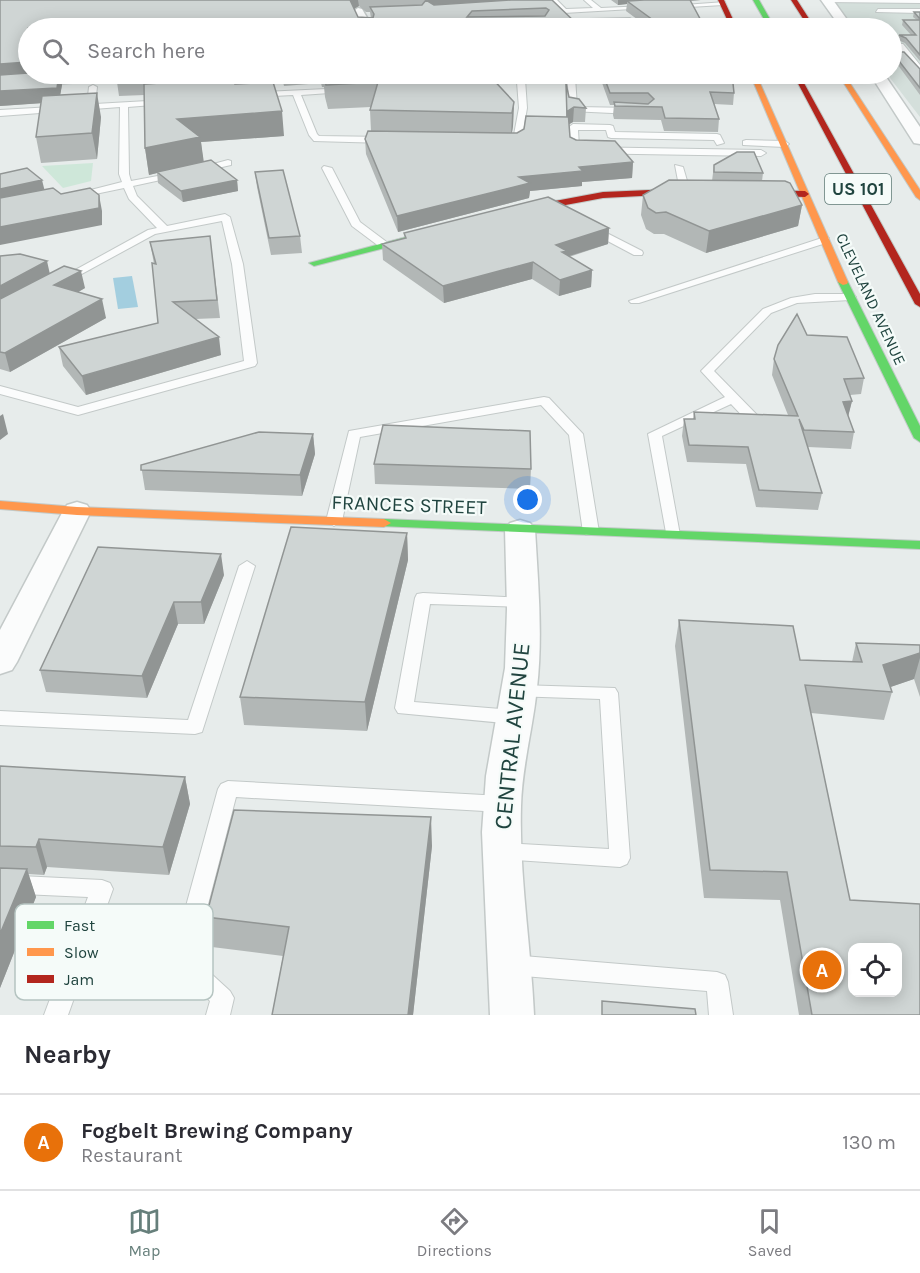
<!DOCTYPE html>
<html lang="en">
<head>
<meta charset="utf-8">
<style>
	:root { --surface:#fff; --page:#f7f7f7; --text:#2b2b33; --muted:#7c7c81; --line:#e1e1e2; --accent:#667f7b }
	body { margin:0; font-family:Karla,sans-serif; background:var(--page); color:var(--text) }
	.controls { position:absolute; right:18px; bottom:18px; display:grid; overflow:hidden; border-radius:12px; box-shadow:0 3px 15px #0003 }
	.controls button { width:54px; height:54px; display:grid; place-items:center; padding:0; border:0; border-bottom:2px solid var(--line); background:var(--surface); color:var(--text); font:30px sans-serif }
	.you { position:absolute; left:528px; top:500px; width:21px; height:21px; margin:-15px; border:4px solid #fff; border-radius:50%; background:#1a73e8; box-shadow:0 0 0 9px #1a73e833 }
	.badge { display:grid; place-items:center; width:39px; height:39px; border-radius:50%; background:var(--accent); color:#fff; font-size:20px; font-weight:700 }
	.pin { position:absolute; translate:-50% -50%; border:3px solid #fff; box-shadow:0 2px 6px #0006 }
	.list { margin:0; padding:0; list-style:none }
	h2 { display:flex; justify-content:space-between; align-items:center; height:78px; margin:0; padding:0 24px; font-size:26px }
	h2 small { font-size:20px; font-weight:400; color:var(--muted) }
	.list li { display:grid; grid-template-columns:39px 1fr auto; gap:18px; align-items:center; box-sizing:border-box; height:96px; padding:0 24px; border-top:2px solid var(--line) }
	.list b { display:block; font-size:22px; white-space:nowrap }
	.list p { margin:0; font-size:20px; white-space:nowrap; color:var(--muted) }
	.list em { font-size:20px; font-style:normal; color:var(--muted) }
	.icon { flex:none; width:33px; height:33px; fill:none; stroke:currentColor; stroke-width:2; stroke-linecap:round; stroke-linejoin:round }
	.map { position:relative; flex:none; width:920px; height:1015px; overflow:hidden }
	.search { position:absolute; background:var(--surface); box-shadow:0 3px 15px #0003; left:18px; right:18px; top:18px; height:66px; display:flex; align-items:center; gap:15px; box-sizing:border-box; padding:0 21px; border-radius:33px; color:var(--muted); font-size:22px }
	.sheet { height:174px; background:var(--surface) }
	nav { display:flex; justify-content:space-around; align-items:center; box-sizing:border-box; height:84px; border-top:2px solid var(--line); background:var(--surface); font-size:16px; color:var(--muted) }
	nav a { display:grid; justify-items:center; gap:3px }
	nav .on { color:var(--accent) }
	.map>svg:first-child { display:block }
	.built { fill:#d4dfdb }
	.green { fill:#cee7d9 }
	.water { fill:#a3cedf }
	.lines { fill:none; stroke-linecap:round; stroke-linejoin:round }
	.lane-casing { stroke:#c3c9c8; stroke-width:2 }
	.street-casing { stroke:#c3c9c8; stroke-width:3 }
	.fast-casing { stroke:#c2cac8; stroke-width:2 }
	.slow-casing { stroke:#c2cac8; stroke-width:2 }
	.jam-casing { stroke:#c2cac8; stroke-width:2 }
	.lane { fill:#fbfcfc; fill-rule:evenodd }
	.street { fill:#fbfcfc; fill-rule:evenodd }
	.fast { fill:#63d668; fill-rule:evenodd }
	.slow { fill:#ff974d; fill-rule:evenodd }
	.jam { fill:#b3261e; fill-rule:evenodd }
	.wall { fill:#b2b7b6; fill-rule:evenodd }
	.shaded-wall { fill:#919594 }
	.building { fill:#cfd5d4; stroke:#919594; stroke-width:1.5; fill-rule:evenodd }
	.labels { text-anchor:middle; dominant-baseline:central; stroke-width:4.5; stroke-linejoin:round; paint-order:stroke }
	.far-street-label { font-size:16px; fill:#20443f; stroke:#f5fbf9 }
	.shield { fill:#f5fbf9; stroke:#607b77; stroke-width:1.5 }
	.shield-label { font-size:18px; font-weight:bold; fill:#20443f }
	.street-label { font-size:20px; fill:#20443f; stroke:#f5fbf9 }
	.near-street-label { font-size:24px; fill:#20443f; stroke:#f5fbf9 }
	.key { fill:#f5fbf9; stroke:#b5c4c1; stroke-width:1.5 }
	.key-label { font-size:16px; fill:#20443f }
</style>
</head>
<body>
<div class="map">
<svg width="920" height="1015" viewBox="0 0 920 1015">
	<rect width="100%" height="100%" fill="#e7eceb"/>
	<path class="built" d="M832,0H920V117L887,74H892V28H853Z"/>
	<path class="green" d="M93,163L91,181L63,188L42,166Z"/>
	<path class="water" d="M132,276L138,307L118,309L113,278Z"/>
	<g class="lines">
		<g class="lane-casing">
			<path id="lane" d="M550,0H557L566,9L593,8L584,0H591L601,8L646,6L649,8L564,13Z
				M824,0H920V3L827,2Z
				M725,2L723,5L673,8L670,6Z
				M878,9H920V13L876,12Z
				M630,18L644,28H637L628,22L590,23L586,25L589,28H582L578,24L589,19Z
				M897,44H903L920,65V72L897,48Z
				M252,74H260L264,92L347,88L348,90L344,92L301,95L317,134L319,136L385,137L389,140L385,143L314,141L309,135L293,95L254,97L253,95L256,93Z
				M567,74H622L623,76L619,78L575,77L577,107L633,108L637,111L633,114L570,111Z
				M521,77L525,79L527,108L521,143L508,146L504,143L513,140L519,108L517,82L476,83L472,81L476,79Z
				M93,85L97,87L95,104L165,100L169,102L165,104L128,107L129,174L131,181L179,172V176L133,186L137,196L167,226L225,214L230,217L243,264L257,363L255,366L78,415L0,394V386L78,407L244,361L232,264L222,221L155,234L67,282L63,283L57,280L148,230L157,228L129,199L124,188L76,198L71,195L122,182L119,174L120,107L0,116V110L87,105L89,87Z
				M573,124L610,125L613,126L615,132L717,134L720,135L724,143L717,145L714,140L611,138L608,137L606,130H578L579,147L761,150L766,153L761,156L575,153L570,150L569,127Z
				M746,140L785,141L789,144L785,147L743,145V141Z
				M228,160L231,161V165L200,172L195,169Z
				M675,165L683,167L690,191L688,193L680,191Z
				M324,166L332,168L360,222L388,243V247H380L352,226L322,168Z
				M591,225L642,251L643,253L642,255H634L587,230V226Z
				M825,237L829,238V242L639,303H631L629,301Z
				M815,294H850L856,297L850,300L797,303L771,313L714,371L762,420L764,423L762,426H752L731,404L662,436L680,535L677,538H667L648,434L725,397L701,371L763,309L791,298Z
				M544,397L549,398L583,434L599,532L596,535H586L583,532L569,435L541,405L360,437L342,521L334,526L326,521L349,431Z
				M247,561L255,566L202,732L195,734L0,725V711L188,720L239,566Z
				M423,593L528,598L530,602L528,606L522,607L430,604L414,702L514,710L521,712L523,717L521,722L514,724L398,713L395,708L415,598L417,594Z
				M519,685L615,688L618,693L630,858L627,864L620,867L502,859L495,857L492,851L495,845L502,843L609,849L600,699L513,696L510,691L513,686Z
				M228,781L502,796L509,798L512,804L509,810L502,812L236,797L194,958L230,991L234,998L230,1015H206L210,1001L174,968L171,961L218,789L221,784Z
				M0,875L102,880L110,883L113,889L68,1015H44L88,897L0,893Z
				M511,955L717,972L725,975L728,982L733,1015H709L707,991L511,975L503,972L500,965L503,958Z"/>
		</g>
		<g class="street-casing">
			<path id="street" d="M821,0H833L853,28H841Z
				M358,8L362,9L373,28H361L352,12Z
				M81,74H151L144,78L0,87V79Z
				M870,74H884L920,127V144L914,143Z
				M77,502L87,505L91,511L17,662L12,670L0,674V630L63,511L67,505Z
				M520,520L530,523L535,529C538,582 543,636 537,688C533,728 522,766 521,806C519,876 531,945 534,1015H490L482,832L486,776L505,668L507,609L505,529L510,523Z"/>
		</g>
		<g class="fast-casing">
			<path id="fast" d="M753,0H759L775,28H769Z
				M425,232L428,233V237L314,266L309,263Z
				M843,279L848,282L920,426V442L914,438L838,282Z
				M384,519L920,541V549L379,526L377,523Z"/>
		</g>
		<g class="slow-casing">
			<path id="slow" d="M750,74H756L848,282L847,284L843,285L838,282Z
				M838,74H844L920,190V200L916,197Z
				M0,501L77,507L384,519L391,523L384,527L77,515L0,509Z"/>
		</g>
		<g class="jam-casing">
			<path id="jam" d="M718,0H724L737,28H731Z
				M791,0H797L815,28H809Z
				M793,74H799L920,294V307L915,304Z
				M696,188L700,191L699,193L603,198L512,215L507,212L512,209L603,192Z
				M747,190L805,191L809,194L805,197L750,195L747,194Z"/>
		</g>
		<use href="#lane" class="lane"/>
		<use href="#street" class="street"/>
		<use href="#fast" class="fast"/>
		<use href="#slow" class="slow"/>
		<use href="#jam" class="jam"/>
	</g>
	<path class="wall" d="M0,0H552L578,25V28H28V74H59L62,85L60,95L101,117L97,159L41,163L36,137L41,103L0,106ZM359,6L366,12H370L371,18L358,17L354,9Z
		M611,0H701L690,1L705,28H649L626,11L627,4L618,5Z
		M914,12H920V61L905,43L898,40L899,35H911L902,25L903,20H917L913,17Z
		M892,52L920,69V95L892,57Z
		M118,74L235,84L284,136L201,142L203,161L237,180L238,191L183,202L158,183L157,173L149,175L145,148L144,95L119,96L117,82Z
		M281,74H488L514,102L513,126L512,133H517L566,117V84L569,97L586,108L585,122H573L569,124L570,137L633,162L632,178L582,182V186L530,191L529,198L398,232L366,154L365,139L371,131L370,110L371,107L328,109L325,97L324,87H322L321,83L284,86Z
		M601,74H732L734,93L733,105L714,104L719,119L718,132L664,131L661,120L614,119L613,115L614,105H610L601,80Z
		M714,165L763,173L762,181L802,205L798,226L706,253L664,234H654L646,229L641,215L643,195L712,181Z
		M255,172L300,236L302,253L271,255L257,187Z
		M609,228L608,244L569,257L592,270L591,287L559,296L532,279L444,303L383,260L382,244L405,238L404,233Z
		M210,236L220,318L195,319L221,355L86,395L63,366L59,347L158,323L154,264L150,242Z
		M0,256L50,273L85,288L78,292L106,318L10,372L0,369Z
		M807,335L864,378L861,394L850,395L852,401L848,416L854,432L851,449L808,447L822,493L818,510L756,507L746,464L687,462L682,436L684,419H693L694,412L788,415L772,375L774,359Z
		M313,434L315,454L302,496L145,490L141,465Z
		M374,464L531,469L530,489L375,484Z
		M407,533L408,560L367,731L244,725L240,697Z
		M224,575L204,624H178L147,698L46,692L40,670Z
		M679,620L800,660L852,662L856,643L920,645V697L914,679L890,687L892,692L884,720L811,713L850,900L920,1015H799L780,900L704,898L675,646Z
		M0,766L185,777L190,804L169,875L47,867L44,875L28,874L36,897L0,988Z
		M432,846L413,1015H272L283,956L212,947L206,917Z"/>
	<path class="shaded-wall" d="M349,0H358L359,6L350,11Z
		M426,0H512L434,5Z
		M618,0H701L631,4L627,1V4L618,5Z
		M578,25V28H518Z
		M28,62V74L0,77V64Z
		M59,74L62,85L59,102L0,106V91Z
		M97,93L101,117L97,159L92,133Z
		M514,102L513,126L511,138L512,113Z
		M574,107L573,122L568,125V111Z
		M282,111L284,136L201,142L204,163L157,172V173L149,175L145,148L177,119Z
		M633,162L632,178L582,182V186L530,191L529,198L398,232L397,216L519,177L579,167Z
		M42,180L46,196L0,206V189Z
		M237,180L238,191L183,202L181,191Z
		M99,195L102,211V225L0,245V227Z
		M802,205L798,226L706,253L709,231Z
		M609,228L608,244L566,257L556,245Z
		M47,261L51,279L0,306V286Z
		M533,262L532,279L444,303L443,286Z
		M592,270L591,287L559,296L560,280Z
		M81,271L85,288L58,304L54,285Z
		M102,299L106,318L10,372L5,353Z
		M219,337L221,355L86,395L82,376Z
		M852,401L848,417L843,402Z
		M3,414L8,434L0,440V416Z
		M313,434L315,454L302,496L300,475Z
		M407,533L408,560L367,731L365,702Z
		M221,554L224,575L204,624L201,602Z
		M174,602L178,624L147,698L142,676Z
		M920,653V658L914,679L879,691L883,665Z
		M185,777L190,804L169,875L163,847Z
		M431,817L432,846L413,1015H408Z
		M39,839L47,867L44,875L36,847Z
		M27,869L36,897L0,988V934Z"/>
	<path class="building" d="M0,0H350L358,17L373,18L374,14L370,7L422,5L426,0L434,5L511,0H552L578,25L518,28H28V62L0,64ZM546,8L549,10L545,16L467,17L472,11Z
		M644,0H690L705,28H664L627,1Z
		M914,12H920V19Z
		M903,20H920V55L906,38L899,35H916Z
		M892,52H904L920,69V88Z
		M28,73L59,74L57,88L0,91V75Z
		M118,74H234L235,79V78L146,84V80L117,82Z
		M323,74H488L514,102L512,113L370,110L378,82L326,85Z
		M603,74H732L734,93L710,92L719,119L665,118L662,107L615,106L614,102L648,104L654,99L648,93H610Z
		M235,78V84L273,82L282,111L177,119L200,137L145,148L144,84Z
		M566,84L569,97L579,99L586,108L574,107L568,111L570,137L576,140L615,141L633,162L579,167L583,171L519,177L530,183L397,216L365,139L368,131L517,133L524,129L526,116L567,117Z
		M97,93L92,133L36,137L42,96Z
		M737,152H754L763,173L714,172V165Z
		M211,160L237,180L181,191L157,172Z
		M27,168L42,180L0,189V174Z
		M283,170L300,236L269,238L255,172Z
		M669,180L785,181L790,183L802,205L709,231L666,212L656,213L648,208L643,195Z
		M53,188L61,194L90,188L99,195V208L0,227V198Z
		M548,197L609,228L556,245L567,251L562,252L592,270L560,280L533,262L443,286L382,244L406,238L404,233Z
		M210,236L217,300L173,302L219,337L82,376L59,347L158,323L152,263L156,264L150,242Z
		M20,254L47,261L0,286V256Z
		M64,266L81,271L54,285L102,299L5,353L0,352V299Z
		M797,314L807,335L847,337L864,378L844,379L852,401L843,402L854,432L804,430L799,419L822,493L759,490L748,447L689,445L684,419H695L694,412L798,416L774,359L778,345Z
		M383,425L530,431L531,469L374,464Z
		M259,432L313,434L300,475L141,470V465Z
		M291,527L407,533L365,702L240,697Z
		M98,547L221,554L201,602H174L142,676L40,670Z
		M679,620L793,626L800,660L862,662L856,643L920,645V653L883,665L892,692L805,685L850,900L920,904V1015H812L787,872L710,870ZM852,948H897V993H852Z
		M0,766L185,777L163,847L39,839L36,847L0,846Z
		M234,810L431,817L408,1015H272L289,927L206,917Z
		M0,868L27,869L0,934Z
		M602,1001L695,1009L696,1015H602Z"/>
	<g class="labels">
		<g class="far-street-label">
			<text transform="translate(871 299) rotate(65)">CLEVELAND AVENUE</text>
		</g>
		<rect class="shield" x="825" y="174" width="66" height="30" rx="4.5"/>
		<g class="shield-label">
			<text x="858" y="189">US 101</text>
		</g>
		<g class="street-label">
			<text transform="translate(409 505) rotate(2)">FRANCES STREET</text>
		</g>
		<g class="near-street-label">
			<text transform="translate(512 736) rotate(-84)">CENTRAL AVENUE</text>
		</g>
	</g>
	<rect x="15" y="904" width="198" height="96" rx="9" class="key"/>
	<rect x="27" y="921" width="27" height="8" fill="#63d668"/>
	<rect x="27" y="948" width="27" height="8" fill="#ff974d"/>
	<rect x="27" y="975" width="27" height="8" fill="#b3261e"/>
	<g class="key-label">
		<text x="64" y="931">Fast</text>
		<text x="64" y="958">Slow</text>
		<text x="64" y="985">Jam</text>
	</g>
</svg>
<div class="controls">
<button><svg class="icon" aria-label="locate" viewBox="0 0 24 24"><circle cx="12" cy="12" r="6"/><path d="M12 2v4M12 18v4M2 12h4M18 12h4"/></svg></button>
</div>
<div class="you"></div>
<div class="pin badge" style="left:822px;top:970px;background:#e8710a">A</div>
<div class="search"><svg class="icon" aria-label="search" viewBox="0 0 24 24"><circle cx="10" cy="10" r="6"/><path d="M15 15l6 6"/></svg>Search here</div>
</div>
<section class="sheet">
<h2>Nearby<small></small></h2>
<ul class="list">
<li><span class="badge" style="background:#e8710a">A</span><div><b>Fogbelt Brewing Company</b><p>Restaurant</p></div><em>130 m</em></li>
</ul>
</section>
<nav>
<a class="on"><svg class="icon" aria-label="map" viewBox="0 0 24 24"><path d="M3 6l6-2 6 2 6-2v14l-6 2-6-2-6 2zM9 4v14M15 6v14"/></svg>Map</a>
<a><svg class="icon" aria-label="directions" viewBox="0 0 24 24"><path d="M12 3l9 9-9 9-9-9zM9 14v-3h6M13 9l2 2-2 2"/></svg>Directions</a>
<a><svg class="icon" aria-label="saved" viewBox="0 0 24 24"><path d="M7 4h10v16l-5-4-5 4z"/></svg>Saved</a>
</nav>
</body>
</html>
